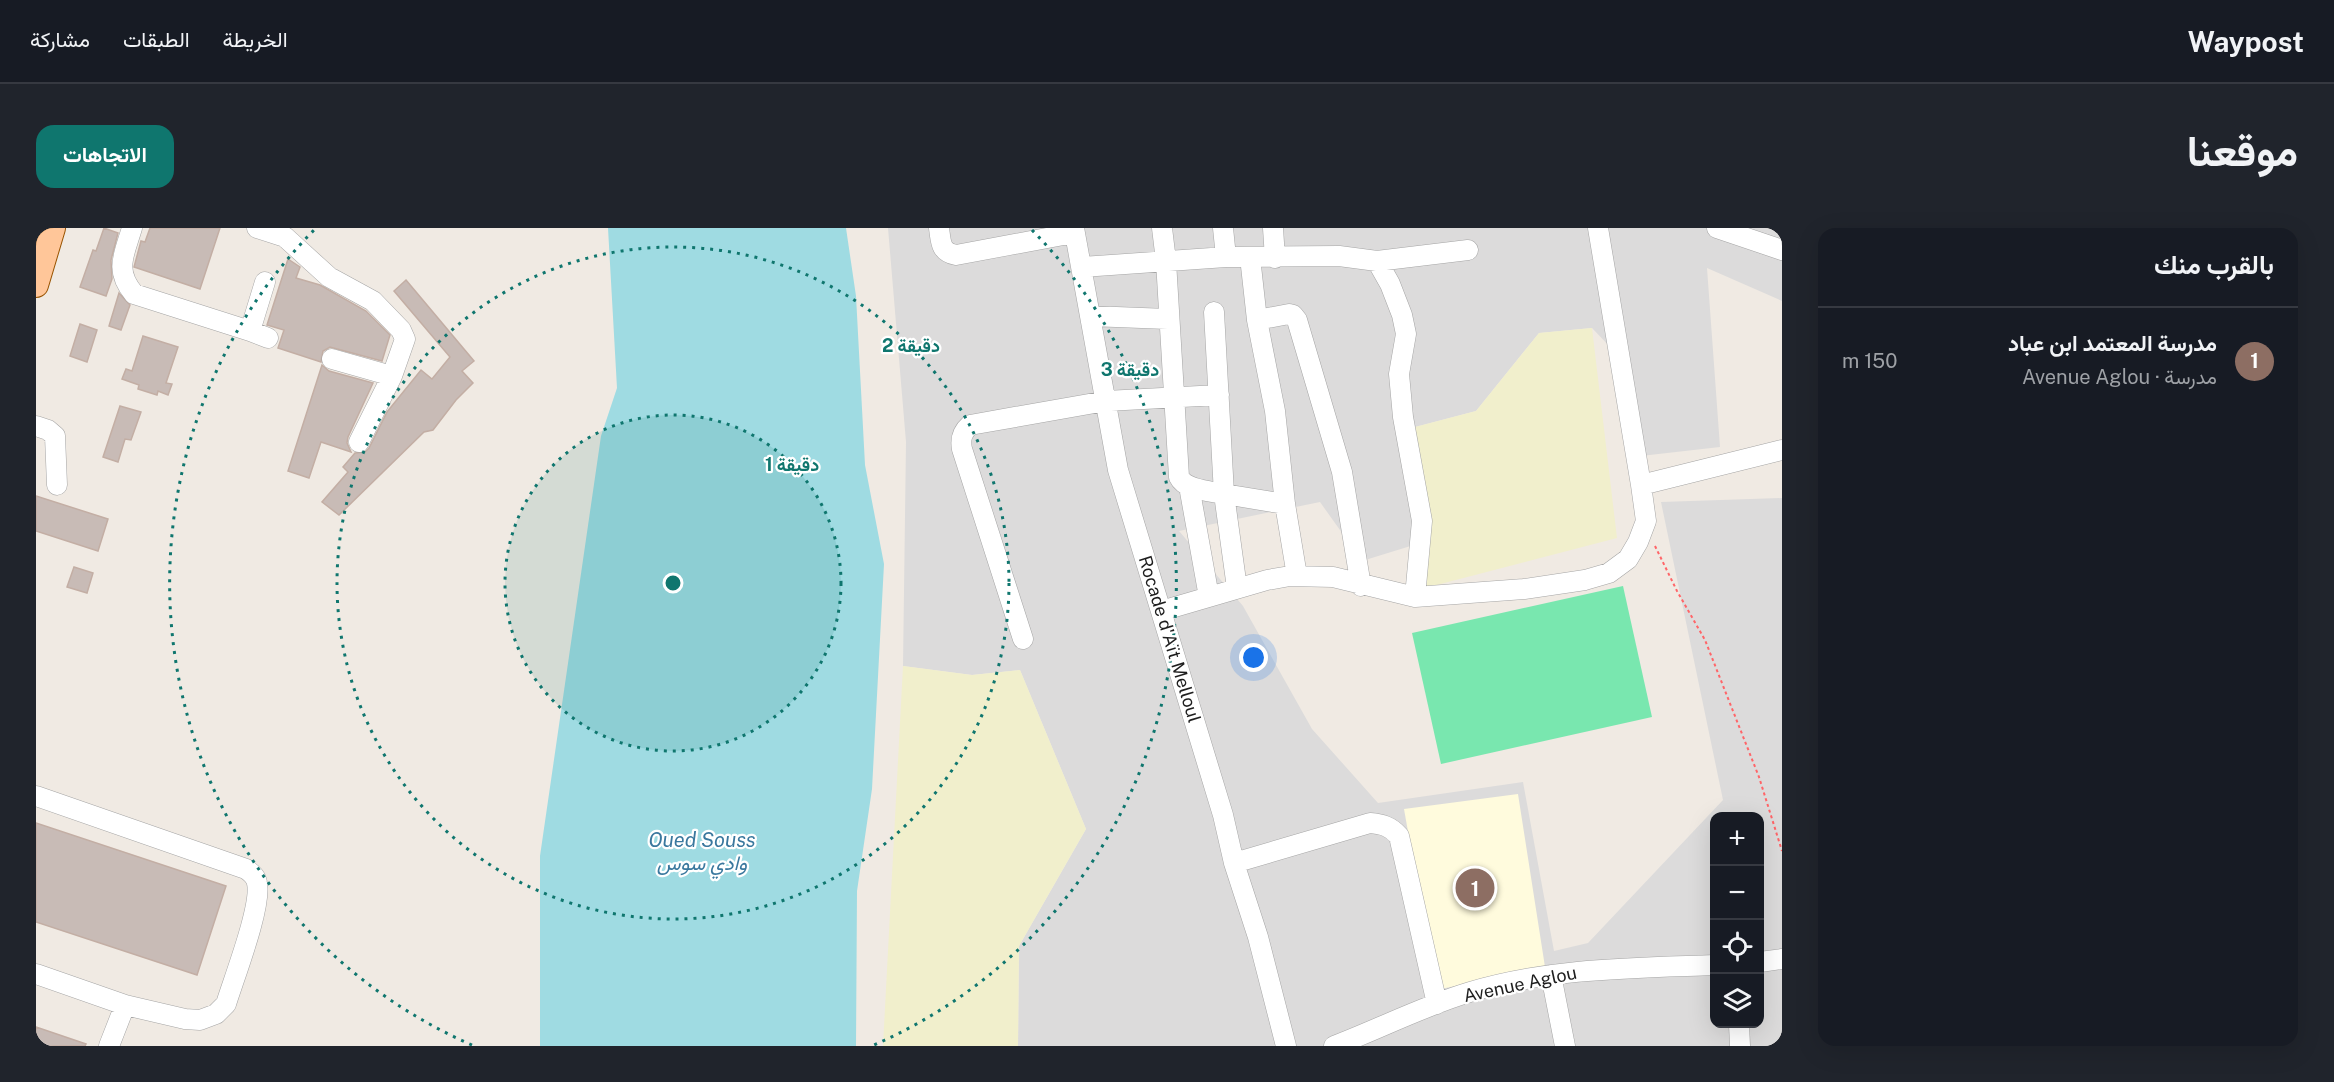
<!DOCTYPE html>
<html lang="ar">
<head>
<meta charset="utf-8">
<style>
	:root { --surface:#171b24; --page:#20242c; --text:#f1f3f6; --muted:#9ea1a6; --line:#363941; --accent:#0f766e }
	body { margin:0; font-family:"Public Sans",Vazirmatn,sans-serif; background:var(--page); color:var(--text); direction:rtl }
	.controls { position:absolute; right:18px; bottom:18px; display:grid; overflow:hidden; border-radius:12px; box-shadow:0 6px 24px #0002 }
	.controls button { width:54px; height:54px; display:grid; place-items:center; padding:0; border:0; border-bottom:2px solid var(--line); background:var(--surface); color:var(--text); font:30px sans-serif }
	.you { position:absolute; left:1218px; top:430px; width:21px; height:21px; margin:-15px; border:4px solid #fff; border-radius:50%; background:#1a73e8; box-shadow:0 0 0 9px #1a73e833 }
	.badge { display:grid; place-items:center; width:39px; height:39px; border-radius:50%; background:var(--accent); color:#fff; font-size:20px; font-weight:700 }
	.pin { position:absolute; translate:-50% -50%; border:3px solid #fff; box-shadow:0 2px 6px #0006 }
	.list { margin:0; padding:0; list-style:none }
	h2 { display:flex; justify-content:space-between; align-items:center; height:78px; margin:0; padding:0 24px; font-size:26px }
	h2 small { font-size:20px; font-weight:400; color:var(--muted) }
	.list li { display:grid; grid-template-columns:39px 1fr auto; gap:18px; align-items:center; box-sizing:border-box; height:108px; padding:0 24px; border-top:2px solid var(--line) }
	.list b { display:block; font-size:22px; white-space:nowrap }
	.list p { margin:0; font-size:20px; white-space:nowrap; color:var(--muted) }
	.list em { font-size:20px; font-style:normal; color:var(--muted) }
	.icon { flex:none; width:33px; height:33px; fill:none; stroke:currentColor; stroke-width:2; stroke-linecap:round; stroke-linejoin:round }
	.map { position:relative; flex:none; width:1746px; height:818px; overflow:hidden; direction:ltr; border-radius:18px }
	header { display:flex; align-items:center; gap:36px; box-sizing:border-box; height:84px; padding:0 30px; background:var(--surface); border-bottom:2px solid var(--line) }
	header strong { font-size:28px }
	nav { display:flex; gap:33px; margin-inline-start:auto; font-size:21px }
	.intro { display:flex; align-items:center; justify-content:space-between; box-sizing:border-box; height:144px; padding:0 36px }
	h1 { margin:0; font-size:42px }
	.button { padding:15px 27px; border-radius:18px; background:var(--accent); color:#fff; font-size:21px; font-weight:700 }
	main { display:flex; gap:36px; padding:0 36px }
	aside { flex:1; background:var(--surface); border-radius:18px; box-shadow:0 6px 24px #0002 }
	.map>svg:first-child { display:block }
	.residential { fill:#dcdbdb; fill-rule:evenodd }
	.education { fill:#fffbdd }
	.farmland { fill:#f1efcc }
	.pitch { fill:#79e7af }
	.water { fill:#9fdbe2 }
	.building { fill:#c8bbb6; stroke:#c3aea4; stroke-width:1.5 }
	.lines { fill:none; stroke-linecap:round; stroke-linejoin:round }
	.minor-casing { stroke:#a5a5a5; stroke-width:21 }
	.major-casing { stroke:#985300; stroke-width:26 }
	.path { stroke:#ff6568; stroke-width:2; stroke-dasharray:3 3; stroke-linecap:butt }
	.minor { stroke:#fff; stroke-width:20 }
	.major { stroke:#ffc699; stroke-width:24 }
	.ring { fill:none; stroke:#0f766e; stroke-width:3; stroke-dasharray:3 6 }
	.labels { text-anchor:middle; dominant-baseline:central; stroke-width:4.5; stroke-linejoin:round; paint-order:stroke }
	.street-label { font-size:18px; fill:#1e1e1e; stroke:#fff }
	.water-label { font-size:20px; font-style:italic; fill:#3a789e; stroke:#fff }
	.centre { fill:#0f766e; stroke:#fff; stroke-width:3 }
	.ring-label { font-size:18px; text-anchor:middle; font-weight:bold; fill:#0f766e; stroke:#fff; stroke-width:4.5; stroke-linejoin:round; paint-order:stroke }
</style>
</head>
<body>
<header>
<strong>Waypost</strong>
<nav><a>الخريطة</a><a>الطبقات</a><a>مشاركة</a></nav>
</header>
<div class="intro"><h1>موقعنا</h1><a class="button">الاتجاهات</a></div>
<main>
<aside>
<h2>بالقرب منك<small></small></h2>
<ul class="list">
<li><span class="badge" style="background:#8d6e63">1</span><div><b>مدرسة المعتمد ابن عباد</b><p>مدرسة · Avenue Aglou</p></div><em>150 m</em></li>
</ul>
</aside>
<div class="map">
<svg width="1746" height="818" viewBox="0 0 1746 818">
	<rect width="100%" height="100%" fill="#f0eae3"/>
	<path class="residential" d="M852,0H1746V73L1671,40L1684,219L1596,229L1578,123L1556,100L1503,105L1440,183L1360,204L1381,316L1326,333L1284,274L1143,303L1207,378L1276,501L1342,575L1487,554L1518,723L1552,715L1687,572L1625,274L1746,270V818H982L983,718L1050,601L984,442L936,447L867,438L870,214ZM1678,588H1724V796H1678Z"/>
	<path class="education" d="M1482,566L1509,739L1400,762L1368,581Z"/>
	<path class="farmland" d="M1556,100L1581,310L1389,360L1360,204L1440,183L1503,105Z
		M867,438L936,447L984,442L1050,601L983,718L982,818H847Z"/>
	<path class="pitch" d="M1587,358L1616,489L1405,536L1376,405Z"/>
	<path class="water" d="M572,0H810L820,68L829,237L848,336L836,561L821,663L820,818H504V628L565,208L581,160Z"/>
	<path class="building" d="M68,0L82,5L75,32L76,51L70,68L44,59L57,22L60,23Z
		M114,0H184L164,61L98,39L105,13L109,14Z
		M252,31L264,39L260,50L284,57L330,83L354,107L346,133L294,119L287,123L285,134L242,120L248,102L231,97Z
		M370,52L438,133L426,143L437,155L420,172L397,202L388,204L303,287L286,274L312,244L307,239L319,225L329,224L333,220L351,184L385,142L396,151L414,129L358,63Z
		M83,65L94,77L85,102L73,98Z
		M44,96L61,102L51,134L34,128Z
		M107,108L142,119L130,155L136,156L132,167L122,163L121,167L102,161L103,157L86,151L90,141L96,143Z
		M286,137L293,143L337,155L312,209L311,215L315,224L285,214L273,250L252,243Z
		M84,178L105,184L95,212L89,211L82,234L67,229Z
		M0,268L72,291L62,323L0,303Z
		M38,339L57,345L51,365L31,359Z
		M0,595L190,658L161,747L0,694Z
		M0,799L50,816L49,818H0Z"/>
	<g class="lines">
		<g class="minor-casing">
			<path id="minor" d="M96,0C88,27 78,42 98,66L214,103
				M221,0L249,9L293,49L337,73L365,102L369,111L356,148L323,214
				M903,0C905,14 904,24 920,27L1038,5
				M1038,0L1082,242L1187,587L1198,635L1222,709L1250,818
				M1126,0L1130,33L1143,249C1149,262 1174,263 1188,266L1201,360
				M1187,0L1190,29
				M1237,0L1239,30
				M1562,0L1605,257
				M1681,0L1746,22
				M1214,29L1221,92L1239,183L1249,276L1261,348
				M1341,33L1354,56L1366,87L1370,106L1363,146L1367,189L1386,293L1379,369
				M1046,39L1190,29L1303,28L1341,33L1432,22
				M229,54L214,103L232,110
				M1178,84L1188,266L1249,276
				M1054,88L1132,91
				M1221,92L1253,86L1257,87L1261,92L1306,244L1325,358
				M296,131L356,148
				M0,198L12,202L19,208L21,257
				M1153,258L1173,369
				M1125,383L1231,352L1254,348L1297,349L1379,369L1488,361L1549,352L1573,345L1592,331L1602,314L1610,293L1605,257L1746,222
				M987,411L926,221C924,211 926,204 934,197L1070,173L1183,167
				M0,568L210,641C215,645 220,648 221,655C226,678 198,750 190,776L180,786L164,792L149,791L89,777L0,746
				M1198,635L1334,595C1346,596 1354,598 1363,608L1401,776
				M1724,734L1746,731
				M1515,747L1529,818
				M1703,796L1704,818
				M73,818L89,777
				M1298,818C1343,801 1387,778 1434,764C1514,740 1596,740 1678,737"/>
		</g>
		<g class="major-casing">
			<path id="major" d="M0,57L17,0"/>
		</g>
		<path class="path" d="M1619,318L1641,363L1669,412L1723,549L1746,623"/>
		<use href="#minor" class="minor"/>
		<use href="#major" class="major"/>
	</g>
	<circle cx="637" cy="355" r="168" fill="#0f766e" fill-opacity=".12"/>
	<g class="ring">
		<circle cx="637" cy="355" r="168"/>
		<circle cx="637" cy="355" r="336"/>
		<path d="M436 817A504 504 0 0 1 278 2M996 2A504 504 0 0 1 838 817"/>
	</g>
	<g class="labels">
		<g class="street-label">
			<text transform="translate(1134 411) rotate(73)">Rocade d'Aït Melloul</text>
			<text transform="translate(1484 756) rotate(-12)">Avenue Aglou</text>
		</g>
		<g class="water-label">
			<text x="666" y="612">Oued Souss<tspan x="666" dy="23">وادي سوس</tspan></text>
		</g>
	</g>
	<circle cx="637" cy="355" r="9" class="centre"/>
	<g class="ring-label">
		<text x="875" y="124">2 دقيقة</text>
		<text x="1094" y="148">3 دقيقة</text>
		<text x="756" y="243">1 دقيقة</text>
	</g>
</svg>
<div class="controls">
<button>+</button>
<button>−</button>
<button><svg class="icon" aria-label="locate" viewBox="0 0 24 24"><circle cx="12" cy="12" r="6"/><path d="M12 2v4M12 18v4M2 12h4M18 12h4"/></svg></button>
<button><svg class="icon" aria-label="layers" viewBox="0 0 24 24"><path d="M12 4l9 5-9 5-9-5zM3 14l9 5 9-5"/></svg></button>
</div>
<div class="you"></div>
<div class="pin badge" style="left:1439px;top:660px;background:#8d6e63">1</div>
</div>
</main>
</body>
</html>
